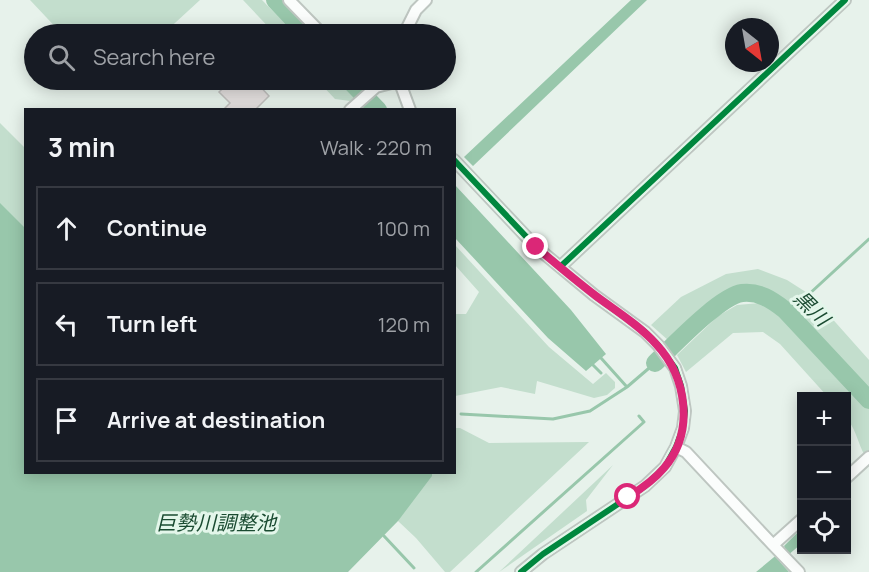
<!DOCTYPE html>
<html lang="en">
<head>
<meta charset="utf-8">
<style>
	:root { --surface:#171b24; --page:#20242c; --text:#f1f3f6; --muted:#9ea1a6; --line:#363941 }
	body { margin:0; font-family:Manrope,"Noto Sans JP",sans-serif; background:var(--page); color:var(--text) }
	.controls { position:absolute; right:18px; bottom:18px; display:grid; overflow:hidden; border-radius:0px; box-shadow:0 3px 15px #0003 }
	.controls button { width:54px; height:54px; display:grid; place-items:center; padding:0; border:0; border-bottom:2px solid var(--line); background:var(--surface); color:var(--text); font:30px sans-serif }
	.compass { position:absolute; left:725px; top:18px; width:54px; height:54px; border-radius:50%; background:var(--surface); box-shadow:0 3px 15px #0003; rotate:149deg }
	.stop { position:absolute; width:18px; height:18px; margin:-14px; border:4px solid #db2777; border-radius:50%; background:#fff }
	.stop.end { background:#db2777; border-color:#fff; box-shadow:0 2px 6px #0008 }
	.list { margin:0; padding:0; list-style:none }
	h2 { display:flex; justify-content:space-between; align-items:center; height:78px; margin:0; padding:0 24px; font-size:26px }
	h2 small { font-size:20px; font-weight:400; color:var(--muted) }
	.list li { display:grid; grid-template-columns:39px 1fr auto; gap:18px; align-items:center; box-sizing:border-box; height:84px; margin:0 12px 12px; padding:0 12px; border:2px solid var(--line); border-radius:0px }
	.list b { display:block; font-size:22px; white-space:nowrap }
	.list em { font-size:20px; font-style:normal; color:var(--muted) }
	.icon { flex:none; width:33px; height:33px; fill:none; stroke:currentColor; stroke-width:2; stroke-linecap:round; stroke-linejoin:round }
	.map { position:relative; flex:none; width:869px; height:572px; overflow:hidden }
	.search { position:absolute; background:var(--surface); box-shadow:0 3px 15px #0003; left:24px; top:24px; width:432px; height:66px; display:flex; align-items:center; gap:15px; box-sizing:border-box; padding:0 21px; border-radius:33px; color:var(--muted); font-size:22px }
	.panel { position:absolute; background:var(--surface); box-shadow:0 3px 15px #0003; left:24px; top:108px; width:432px; height:366px; border-radius:0px }
	.map>svg:first-child { display:block }
	.green { fill:#c3decd }
	.water { fill:#98c7ab }
	.lines { fill:none; stroke-linecap:round; stroke-linejoin:round }
	.stream { stroke:#98c7ab; stroke-width:3 }
	.river { stroke:#98c7ab; stroke-width:18 }
	.building { fill:#e3dfde; stroke:#c0c0be; stroke-width:1.5 }
	.minor-casing { stroke:#bec6c1; stroke-width:14 }
	.minor { stroke:#fbfdfc; stroke-width:10 }
	.cycleway-casing { stroke:#e3f6ea; stroke-width:10 }
	.cycleway { stroke:#00873e; stroke-width:6 }
	.route { stroke:#db2777; stroke-width:8 }
	.labels { text-anchor:middle; dominant-baseline:central; stroke-width:6; stroke-linejoin:round; paint-order:stroke }
	.water-label { font-size:20px; font-style:italic; fill:#1a4b31; stroke:#e3f6ea }
</style>
</head>
<body>
<div class="map">
<svg width="869" height="572" viewBox="0 0 869 572">
	<rect width="100%" height="100%" fill="#e7f2eb"/>
	<path class="green" d="M30,0H200L163,34H62Z
		M243,0H262L295,34H275Z
		M317,80H339L356,96L350,101L335,99Z
		M0,123L26,149L25,231L0,237Z
		M455,245L549,347L593,384L606,373L615,382V388L607,395L594,398L537,381L535,394L501,387L455,396L454,314H466L479,292L455,265Z
		M758,269L787,280L812,296L869,360V391L788,301L756,289L733,292L713,302L669,341L651,325L681,297L726,274Z
		M760,303L785,316L869,408V461C858,449 858,431 847,419L846,396H827L780,344L763,332L733,333L686,372L677,355L718,316L737,305Z
		M455,428H460L489,443L589,442L450,572H445L416,538L398,521L364,503L344,473L454,472Z
		M613,465L586,500L587,511L499,572Z"/>
	<path class="water" d="M631,0H647L473,166L464,157Z
		M455,185L571,310L606,354L586,371L548,338L455,238Z
		M0,203L25,228L26,472L432,473V476L398,521L348,572H0Z
		M801,529V544L780,562L789,572H756L785,548L784,546Z"/>
	<g class="lines">
		<path class="stream" d="M807,296L869,239
			M601,358L627,387L655,363
			M593,365L601,373
			M461,414L553,419L590,411L627,387
			M384,536L414,568
			M476,572L644,422L639,416"/>
		<path class="river" d="M275,0L307,34
			M349,80L378,110
			M655,363C673,346 720,296 742,293C759,291 772,300 785,310L869,400"/>
	</g>
	<path class="building" d="M232,80H254L269,96L255,110H223L230,103L219,92Z"/>
	<g class="lines">
		<g class="minor-casing">
			<path id="minor" d="M289,0L322,34
				M404,34L416,10L426,0
				M367,80L376,87L399,81
				M399,80L410,110
				M350,110L376,87
				M454,160L536,247L594,295L645,332L658,345L675,368L681,386L685,411L683,428L676,447L665,467L645,486L543,554L521,572
				M560,267L845,0
				M676,447L686,452L773,545
				M846,478L869,457
				M799,572L773,545L802,519"/>
		</g>
		<use href="#minor" class="minor"/>
		<g class="cycleway-casing">
			<path id="cycleway" d="M454,160L536,247L594,295L645,332L658,345L675,368L681,386L685,411L683,428L676,447L665,467L645,486L543,554L521,572
				M560,267L845,0"/>
		</g>
		<use href="#cycleway" class="cycleway"/>
	</g>
	<g class="lines">
		<path class="route" d="M536,247C555,263 575,280 596,296C616,311 639,325 656,344C687,377 695,432 664,468C654,480 641,489 628,497"/>
	</g>
	<g class="labels">
		<g class="water-label">
			<text transform="translate(812 308) rotate(45)">黒川</text>
			<text x="216" y="522">巨勢川調整池</text>
		</g>
	</g>
</svg>
<div class="controls">
<button>+</button>
<button>−</button>
<button><svg class="icon" aria-label="locate" viewBox="0 0 24 24"><circle cx="12" cy="12" r="6"/><path d="M12 2v4M12 18v4M2 12h4M18 12h4"/></svg></button>
</div>
<svg class="compass" viewBox="-18 -18 36 36"><path d="M0-13l5 13h-10z" fill="#e53935"/><path d="M0 13l5-13h-10z" fill="#9ea1a6"/></svg>
<div class="stop" style="left:628px;top:497px"></div>
<div class="stop end" style="left:536px;top:247px"></div>
<div class="search"><svg class="icon" aria-label="search" viewBox="0 0 24 24"><circle cx="10" cy="10" r="6"/><path d="M15 15l6 6"/></svg>Search here</div>
<section class="panel">
<h2>3 min<small>Walk · 220 m</small></h2>
<ul class="list">
<li><svg class="icon" aria-label="ahead" viewBox="0 0 24 24"><path d="M12 20V5M6 11l6-6 6 6"/></svg><div><b>Continue</b></div><em>100 m</em></li>
<li><svg class="icon" aria-label="left" viewBox="0 0 24 24"><path d="M17 20v-9H6M10 6l-5 5 5 5"/></svg><div><b>Turn left</b></div><em>120 m</em></li>
<li><svg class="icon" aria-label="arrive" viewBox="0 0 24 24"><path d="M6 21V4h12l-3 4 3 4H6"/></svg><div><b>Arrive at destination</b></div></li>
</ul>
</section>
</div>
</body>
</html>
